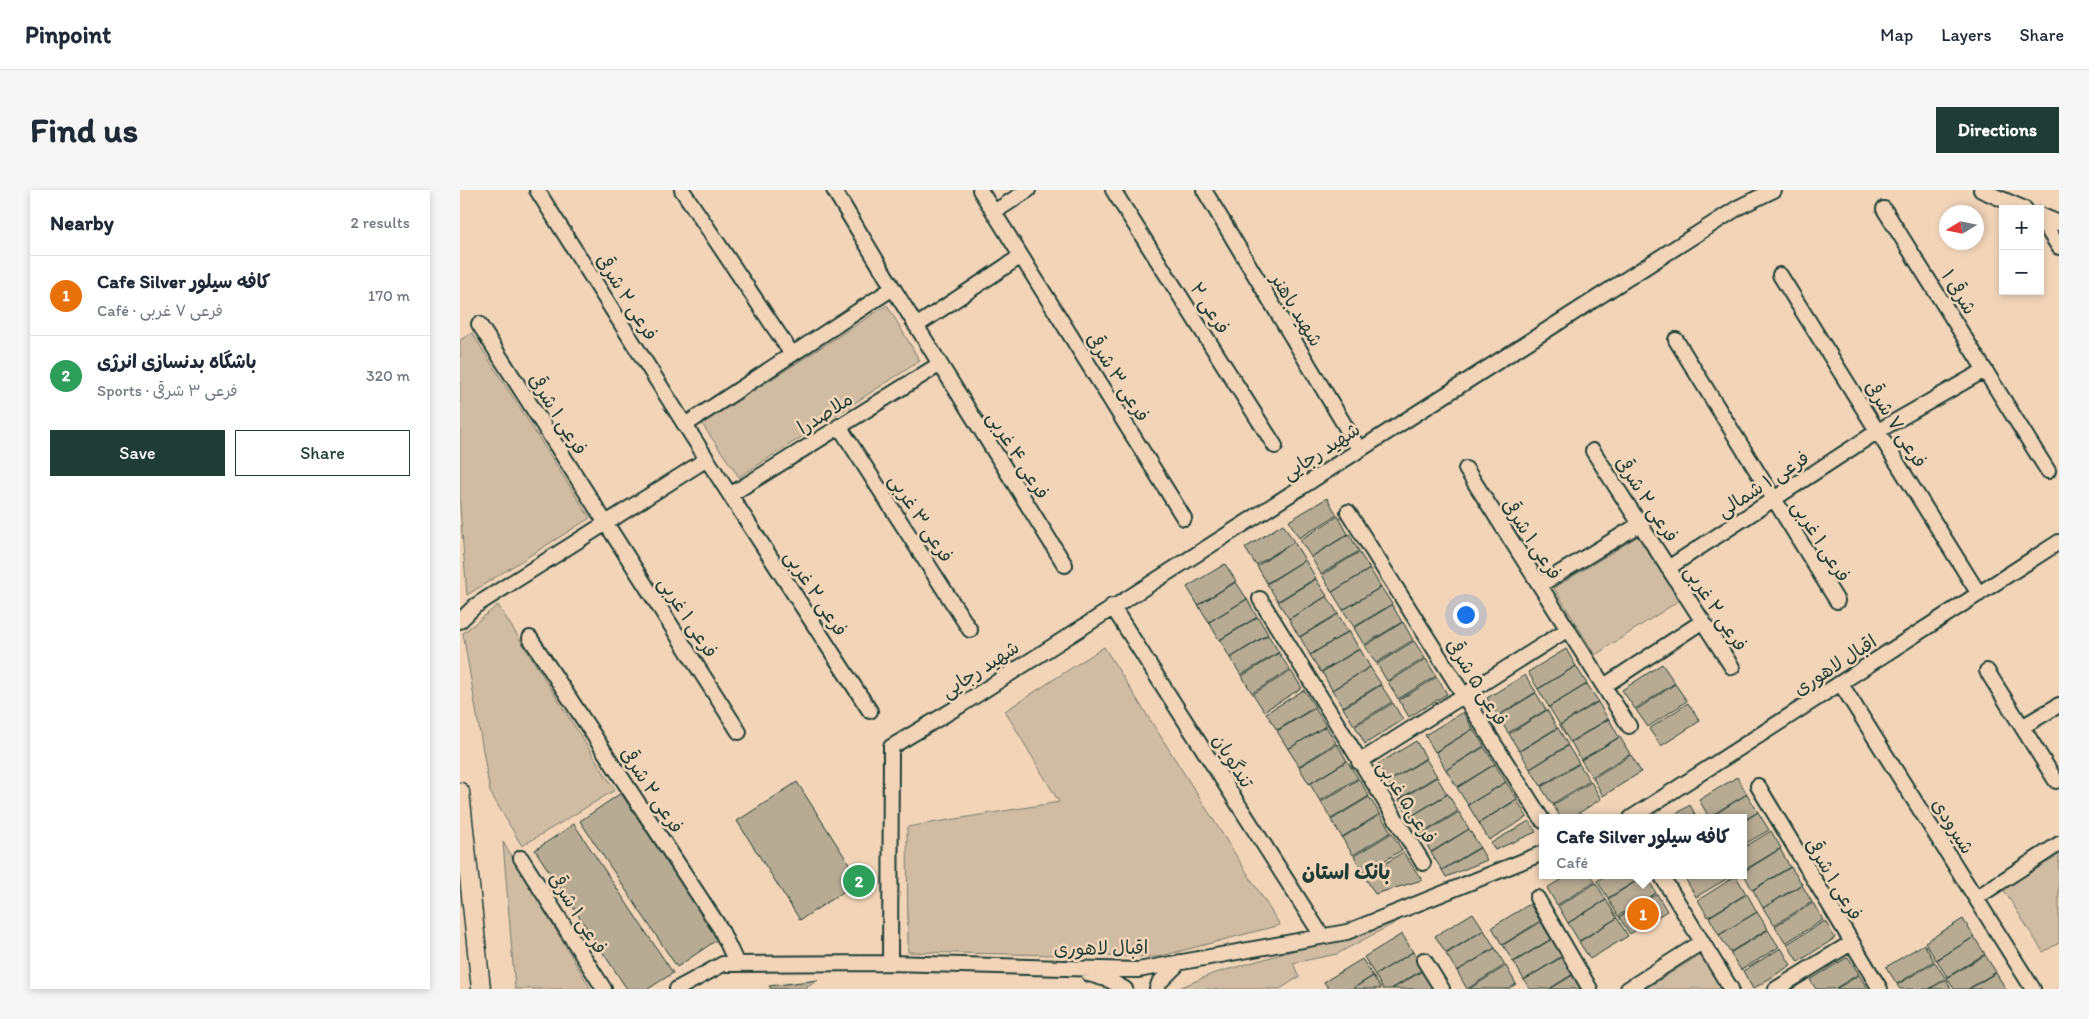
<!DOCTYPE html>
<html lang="en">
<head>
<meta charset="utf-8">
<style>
	:root { --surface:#fff; --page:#f6f6f7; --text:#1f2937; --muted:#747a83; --line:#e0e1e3; --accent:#1f3d34 }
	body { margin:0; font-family:Itim,"Playpen Sans Arabic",sans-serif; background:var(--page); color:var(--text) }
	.controls { position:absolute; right:15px; top:15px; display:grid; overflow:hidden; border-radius:0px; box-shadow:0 2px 8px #0003 }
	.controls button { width:45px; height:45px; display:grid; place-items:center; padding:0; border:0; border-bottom:1px solid var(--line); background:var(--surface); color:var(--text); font:25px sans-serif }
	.compass { position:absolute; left:1479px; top:15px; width:45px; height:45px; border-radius:50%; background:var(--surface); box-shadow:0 2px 8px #0003; rotate:260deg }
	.you { position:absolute; left:1005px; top:424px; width:18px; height:18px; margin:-12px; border:4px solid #fff; border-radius:50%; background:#1a73e8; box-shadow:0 0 0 8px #1a73e833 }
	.badge { display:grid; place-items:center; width:32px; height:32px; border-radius:50%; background:var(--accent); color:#fff; font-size:16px; font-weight:700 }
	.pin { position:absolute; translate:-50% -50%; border:2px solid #fff; box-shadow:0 1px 5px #0006 }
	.popup { position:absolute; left:1079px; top:624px; width:208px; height:65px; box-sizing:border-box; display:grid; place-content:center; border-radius:0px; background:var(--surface); filter:drop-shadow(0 1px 4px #0005); font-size:16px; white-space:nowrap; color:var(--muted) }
	.popup b { font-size:19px; color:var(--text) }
	.popup::after { content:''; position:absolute; left:50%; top:100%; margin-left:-10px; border:10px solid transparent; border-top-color:var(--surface) }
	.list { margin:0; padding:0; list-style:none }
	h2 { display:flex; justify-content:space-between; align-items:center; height:65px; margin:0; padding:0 20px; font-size:21px }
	h2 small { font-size:16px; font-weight:400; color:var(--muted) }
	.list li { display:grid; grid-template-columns:32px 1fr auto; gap:15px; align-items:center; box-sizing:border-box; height:80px; padding:0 20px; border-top:1px solid var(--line) }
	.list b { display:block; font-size:19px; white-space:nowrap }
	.list p { margin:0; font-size:16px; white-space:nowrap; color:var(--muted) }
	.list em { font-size:16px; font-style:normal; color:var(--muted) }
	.actions { display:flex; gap:10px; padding:15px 20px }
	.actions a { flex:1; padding:11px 0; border:1px solid var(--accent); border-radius:0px; text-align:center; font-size:18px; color:var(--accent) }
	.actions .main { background:var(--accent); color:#fff }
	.map { position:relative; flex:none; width:1599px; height:799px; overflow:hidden; border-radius:0px }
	header { display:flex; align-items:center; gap:30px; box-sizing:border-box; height:70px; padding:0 25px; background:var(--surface); border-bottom:1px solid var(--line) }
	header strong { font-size:24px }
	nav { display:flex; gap:28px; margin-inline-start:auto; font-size:18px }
	.intro { display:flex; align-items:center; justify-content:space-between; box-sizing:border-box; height:120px; padding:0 30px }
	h1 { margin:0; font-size:35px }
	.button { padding:12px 22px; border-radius:0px; background:var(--accent); color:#fff; font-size:18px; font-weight:700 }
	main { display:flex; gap:30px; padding:0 30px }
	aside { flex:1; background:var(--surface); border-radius:0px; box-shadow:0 2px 8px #0003 }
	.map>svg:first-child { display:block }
	.green { fill:#d0bca3; stroke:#787c6c }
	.building { fill:#b7ab94; stroke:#1f3d34 }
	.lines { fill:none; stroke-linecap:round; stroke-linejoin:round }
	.minor-casing { stroke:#1f3d34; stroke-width:18 }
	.major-casing { stroke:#1f3d34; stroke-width:21 }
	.minor { stroke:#f2d5b9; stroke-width:14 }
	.major { stroke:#f2d5b9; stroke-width:18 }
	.labels { text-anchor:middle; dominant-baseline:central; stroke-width:5; stroke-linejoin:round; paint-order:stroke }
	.street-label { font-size:19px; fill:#1f3d34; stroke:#f2d5b9 }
	.quarter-label { font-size:21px; font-weight:bold; fill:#1f3d34; stroke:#f2d5b9 }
</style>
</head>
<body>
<header>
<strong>Pinpoint</strong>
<nav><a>Map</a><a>Layers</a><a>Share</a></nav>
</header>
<div class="intro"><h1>Find us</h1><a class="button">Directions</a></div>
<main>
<aside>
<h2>Nearby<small>2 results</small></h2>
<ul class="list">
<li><span class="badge" style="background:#e8710a">1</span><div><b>Cafe Silver کافه سیلور</b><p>Café · فرعی ۷ غربی</p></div><em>170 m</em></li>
<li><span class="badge" style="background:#2e9e5b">2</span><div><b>باشگاه بدنسازی انرژی</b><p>Sports · فرعی ۳ شرقی</p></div><em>320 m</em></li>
</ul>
<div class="actions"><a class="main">Save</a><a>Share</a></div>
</aside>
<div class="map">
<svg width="1599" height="799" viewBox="0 0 1599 799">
	<rect width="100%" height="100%" fill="#f2d5b9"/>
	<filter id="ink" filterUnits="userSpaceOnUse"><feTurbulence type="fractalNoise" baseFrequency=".02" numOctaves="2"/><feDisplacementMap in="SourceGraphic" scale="10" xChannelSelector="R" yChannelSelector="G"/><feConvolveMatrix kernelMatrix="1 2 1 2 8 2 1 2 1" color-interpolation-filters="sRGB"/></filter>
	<g filter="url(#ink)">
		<path class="green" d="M427,115L460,171L279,287L242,234Z
			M12,143L130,328L7,405L0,317V150Z
			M1180,345L1220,410L1135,465L1094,398Z
			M38,415L155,600L62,656L30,602L3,443Z
			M644,457L820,735L698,767L448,762L447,637L599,612L545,521Z
			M43,652L131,799H55Z
			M1599,656V753L1583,762L1540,694Z
			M940,730L877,764L833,773L839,787L820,799H717L752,784Z
			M1243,763L1265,799H1185Z"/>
		<path class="building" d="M867,308L877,325L839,348L829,331Z
			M878,326L888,344L851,367L840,350Z
			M823,334L834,352L796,375L785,358Z
			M889,344L899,361L861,384L851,367Z
			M834,352L845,370L807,393L797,376Z
			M899,362L910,379L872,402L862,385Z
			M845,370L856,388L818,411L807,394Z
			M765,374L776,391L738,415L727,397Z
			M910,379L921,397L883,420L872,402Z
			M856,389L867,406L829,429L818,412Z
			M776,392L787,409L749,432L738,415Z
			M921,397L932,414L894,437L883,420Z
			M867,406L878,424L839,447L829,429Z
			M787,409L797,427L759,450L749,432Z
			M932,415L942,432L904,455L894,438Z
			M878,424L888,442L850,465L840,447Z
			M798,427L808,444L770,468L760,450Z
			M943,432L953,450L916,473L905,456Z
			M889,441L899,459L861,482L850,465Z
			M808,445L819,462L781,485L770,468Z
			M954,451L965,468L927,491L917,474Z
			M900,459L910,477L872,500L862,482Z
			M1106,459L1116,476L1078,499L1068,482Z
			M819,463L830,480L792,503L782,486Z
			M966,469L976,486L938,509L928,492Z
			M1202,474L1215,493L1175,519L1162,500Z
			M1116,476L1127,494L1089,517L1078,499Z
			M910,477L921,494L883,517L872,500Z
			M831,481L842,498L804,521L793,504Z
			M1065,485L1076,502L1038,526L1027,508Z
			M977,487L987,504L949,527L939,510Z
			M1127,494L1138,511L1100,535L1089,517Z
			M1215,494L1227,511L1188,537L1176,520Z
			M921,495L932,512L894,535L883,518Z
			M844,500L855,517L817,540L806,523Z
			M1076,503L1086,520L1048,543L1038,526Z
			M1138,512L1148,529L1110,552L1100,535Z
			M933,513L943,530L905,554L895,536Z
			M1228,513L1240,531L1201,556L1189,539Z
			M855,518L866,536L828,559L817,541Z
			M1087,520L1097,538L1059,561L1049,544Z
			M1003,522L1013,539L975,562L965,545Z
			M1149,529L1159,547L1121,570L1111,552Z
			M866,536L876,553L839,576L828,559Z
			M1098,538L1108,555L1070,579L1060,561Z
			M1013,539L1024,556L986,580L976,562Z
			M1160,547L1170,564L1132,587L1121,570Z
			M956,551L966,568L928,592L918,574Z
			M877,554L887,571L849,594L839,577Z
			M1108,556L1119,573L1081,596L1070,579Z
			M1024,557L1035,574L997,597L986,580Z
			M1171,565L1181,582L1143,606L1133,588Z
			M966,569L977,586L939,609L928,592Z
			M887,571L898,588L860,611L850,594Z
			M1035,574L1046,592L1008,615L997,598Z
			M1119,574L1130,591L1092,614L1081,597Z
			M977,587L987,604L950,627L939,610Z
			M1277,587L1287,604L1249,627L1239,610Z
			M899,589L909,606L871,629L861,612Z
			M337,592L400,691L340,730L277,631Z
			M1046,592L1057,609L1019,633L1008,615Z
			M1131,592L1141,609L1111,628H1101L1093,615Z
			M161,603L258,749L217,777L120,631Z
			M988,604L998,621L960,645L950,627Z
			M1287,604L1298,622L1283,631V628H1249Z
			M909,607L920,624L882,647L871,630Z
			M1057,610L1067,627L1029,650L1019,633Z
			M1230,615L1237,628H1210Z
			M999,622L1009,639L971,662L961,645Z
			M1298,622L1309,640L1283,655V632Z
			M920,624L931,642L893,665L882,648Z
			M1069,631L1076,642L1035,660L1031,653Z
			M114,634L213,783L188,799H167L75,660Z
			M1009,639L1020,657L982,680L971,663Z
			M1311,641L1321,658L1283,681V658Z
			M932,643L942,660L904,683L894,666Z
			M1020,658L1027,670L986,687L982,680Z
			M1320,659L1330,677L1292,700L1283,682Z
			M943,662L962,690L915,704L905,687Z
			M1331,677L1342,694L1303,718L1293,700Z
			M1108,685H1131L1135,692L1097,715L1087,698Z
			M1147,685H1186L1148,708L1137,691Z
			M1186,685L1196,703L1158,726L1148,709Z
			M1234,685H1273L1236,707L1226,690Z
			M1276,686L1286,704L1248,727L1238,710Z
			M1136,693L1146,710L1108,733L1098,716Z
			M1342,695L1352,712L1314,735L1303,718Z
			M1197,704L1207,721L1170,744L1159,727Z
			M1287,704L1297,722L1259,745L1249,727Z
			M1146,710L1157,728L1119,751L1108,733Z
			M1353,713L1363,730L1325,753L1315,736Z
			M1070,714L1080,731L1042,755L1032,737Z
			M1297,722L1308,739L1270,762L1259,745Z
			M1013,723L1024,740L986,763L975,746Z
			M1157,728L1168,746L1130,769L1119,752Z
			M1503,729L1514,747L1476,770L1465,752Z
			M1365,731L1375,748L1338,772L1327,754Z
			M1081,732L1091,749L1053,772L1043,755Z
			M1024,740L1035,758L997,781L986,764Z
			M1308,740L1319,757L1281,780L1270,763Z
			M942,744L953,762L915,785L904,767Z
			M1514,747L1525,764L1487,787L1477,770Z
			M1092,749L1102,766L1064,790L1054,772Z
			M1464,754L1474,771L1437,794L1426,777Z
			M1035,758L1045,775L1007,799L997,781Z
			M1321,758L1331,775L1293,799L1283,781Z
			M953,762L964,779L931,799H923L915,785Z
			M1525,765L1536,782L1508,799H1494L1487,788Z
			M1102,767L1113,784L1089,799H1070L1064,790Z
			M1388,767L1399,784L1374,799H1356L1350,790Z
			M902,769L913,786L892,799H869L864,792Z
			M1475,772L1486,789L1469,799H1440L1437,795Z
			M1046,776L1056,794L1048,799H1009Z
			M964,780L974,797L971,799H932Z
			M1536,783L1546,799H1509Z
			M1113,785L1122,799H1090Z
			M1399,785L1408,799H1376Z
			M913,786L921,799H892Z
			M1486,789L1491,799H1470Z
			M358,790L344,799H311L309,796Z"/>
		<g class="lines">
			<g class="minor-casing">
				<path id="minor" d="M77,0L225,235
					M222,0L332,164
					M374,0L433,98
					M520,0L724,328
					M653,0L815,256
					M744,0L899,259
					M1521,0L1565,19
					M1424,19L1588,281
					M534,22L568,0
					M1580,25L1599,33
					M1580,28L1599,57
					M1320,85L1519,404
					M433,98L480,174L270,305L225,235Z
					M19,134L279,542
					M456,136L561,66
					M1216,150L1377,411
					M480,174L605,375
					M379,236L510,440
					M1133,261L1272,477
					M1006,279L1169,536
					M270,305L410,521
					M888,322L1083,631
					M1208,378L1418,241L1525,180
					M1080,395L1180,334
					M800,409L963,673
					M652,416L862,746
					M0,431L15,416L247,269
					M70,448L260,738L277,774
					M1527,481L1596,591
					M1381,494L1573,799
					M1144,496L1243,431
					M1562,537L1599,515
					M899,572L1108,439
					M1298,596L1420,799
					M1171,628L1599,352
					M61,668L144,799
					M1201,685L1271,799
					M1077,708L1130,799
					M1516,708L1599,654
					M964,770L982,799
					M430,773L431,557L501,515L1279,17L1314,0
					M629,784L649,790L665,799
					M217,799L263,774L430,773L678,780L887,742L1083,663
					M697,799L699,793L720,772
					M1168,799L1242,752
					M1316,799L1391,753"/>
			</g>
			<g class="major-casing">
				<path id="major" d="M0,602L21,799"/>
			</g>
			<use href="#minor" class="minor"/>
			<use href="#major" class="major"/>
		</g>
	</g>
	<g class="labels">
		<g class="street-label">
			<text transform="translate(1499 102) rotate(58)">۱ شرقی</text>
			<text transform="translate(167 107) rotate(58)">فرعی ۲ شرقی</text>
			<text transform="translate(750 118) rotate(58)">فرعی ۲</text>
			<text transform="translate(837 120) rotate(59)">شهید باهنر</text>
			<text transform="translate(658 187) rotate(58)">فرعی ۳ شرقی</text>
			<text transform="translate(365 223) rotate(-32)">ملاصدرا</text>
			<text transform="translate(98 224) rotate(58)">فرعی ۱ شرقی</text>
			<text transform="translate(1436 234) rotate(58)">فرعی ۷ شرقی</text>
			<text transform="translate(861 261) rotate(-33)">شهید رجایی</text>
			<text transform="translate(558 265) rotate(58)">فرعی ۴ غربی</text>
			<text transform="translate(1303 294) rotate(-33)">فرعی ۱ شمالی</text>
			<text transform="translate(1187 309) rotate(57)">فرعی ۲ شرقی</text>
			<text transform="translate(461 328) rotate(57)">فرعی ۳ غربی</text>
			<text transform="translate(1072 349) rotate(57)">فرعی ۱ شرقی</text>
			<text transform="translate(1361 351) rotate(58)">فرعی ۱ غربی</text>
			<text transform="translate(356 403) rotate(57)">فرعی ۲ غربی</text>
			<text transform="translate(1256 418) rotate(57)">فرعی ۲ غربی</text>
			<text transform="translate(228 427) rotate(57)">فرعی ۱ غربی</text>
			<text transform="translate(1375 475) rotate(-33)">اقبال لاهوری</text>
			<text transform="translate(520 479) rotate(-33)">شهید رجایی</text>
			<text transform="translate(1017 492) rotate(58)">فرعی ۵ شرقی</text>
			<text transform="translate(773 571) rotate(58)">تندگویان</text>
			<text transform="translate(192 600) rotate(57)">فرعی ۲ شرقی</text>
			<text transform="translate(947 612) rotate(58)">فرعی۵ غربی</text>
			<text transform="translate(1493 636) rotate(58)">شیرودی</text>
			<text transform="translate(1374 689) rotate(59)">فرعی ۱ شرقی</text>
			<text transform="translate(118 723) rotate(58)">فرعی ۱ شرقی</text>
			<text transform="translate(641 758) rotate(-1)">اقبال لاهوری</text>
		</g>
		<g class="quarter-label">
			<text x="886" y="681">بانک استان</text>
		</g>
	</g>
</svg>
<div class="controls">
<button>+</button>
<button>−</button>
</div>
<svg class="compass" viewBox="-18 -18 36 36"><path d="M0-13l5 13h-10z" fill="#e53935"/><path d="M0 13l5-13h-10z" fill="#747a83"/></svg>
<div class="you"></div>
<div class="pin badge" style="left:1183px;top:724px;background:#e8710a">1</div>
<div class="popup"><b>Cafe Silver کافه سیلور</b>Café</div>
<div class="pin badge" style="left:399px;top:691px;background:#2e9e5b">2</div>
</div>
</main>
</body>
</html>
